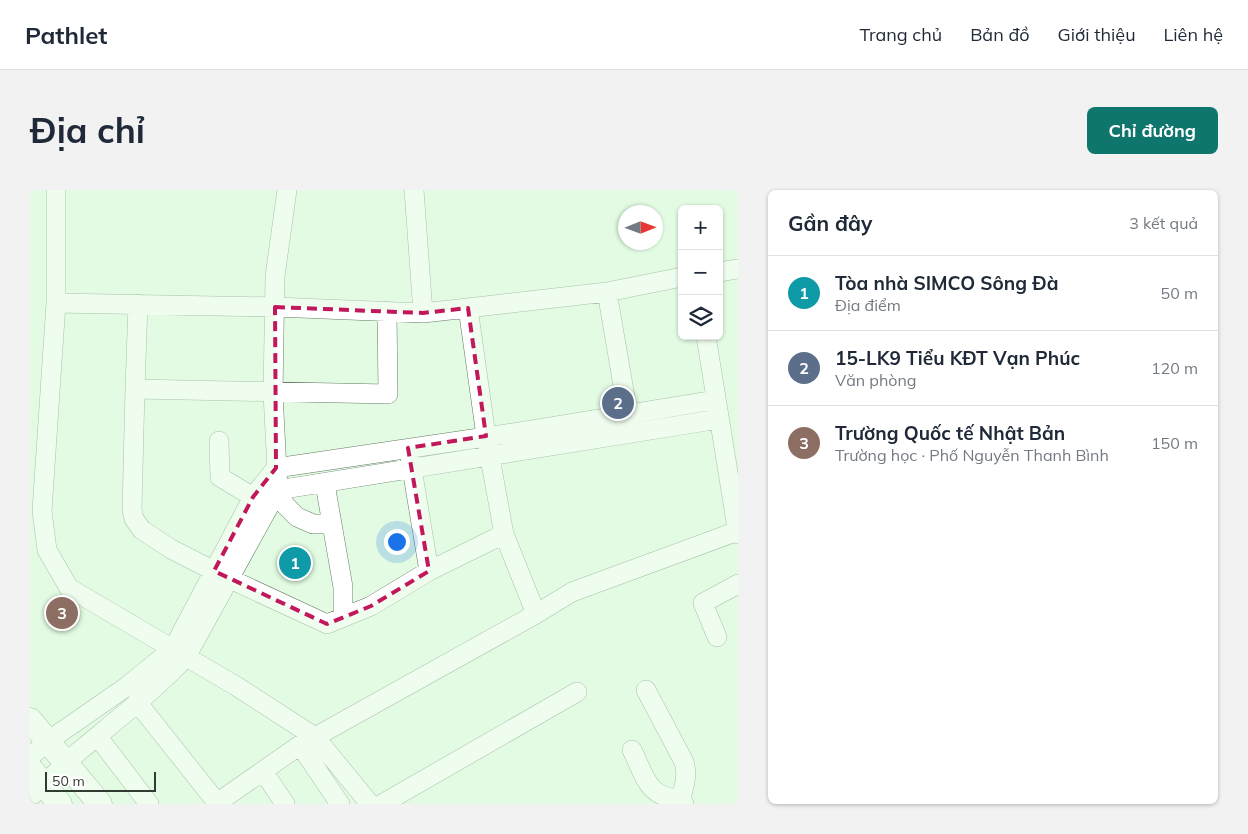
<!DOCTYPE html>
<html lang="vi">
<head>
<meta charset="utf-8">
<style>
	:root { --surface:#fff; --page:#f2f2f3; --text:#1f2937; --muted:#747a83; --line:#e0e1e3; --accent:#0f766e }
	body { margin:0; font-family:Mulish,sans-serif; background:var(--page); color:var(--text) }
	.controls { position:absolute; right:15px; top:15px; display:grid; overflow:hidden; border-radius:8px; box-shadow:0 1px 4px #0004 }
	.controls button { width:45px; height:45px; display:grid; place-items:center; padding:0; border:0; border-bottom:1px solid var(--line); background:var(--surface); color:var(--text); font:25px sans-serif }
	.compass { position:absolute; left:588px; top:15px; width:45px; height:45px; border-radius:50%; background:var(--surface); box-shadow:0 1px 4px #0004; rotate:89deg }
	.scale { position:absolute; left:15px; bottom:12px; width:111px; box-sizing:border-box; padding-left:5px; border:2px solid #323b31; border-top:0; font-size:14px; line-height:18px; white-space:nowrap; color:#323b31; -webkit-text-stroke:4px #fff; paint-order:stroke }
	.you { position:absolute; left:366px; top:351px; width:18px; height:18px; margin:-12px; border:4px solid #fff; border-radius:50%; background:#1a73e8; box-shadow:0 0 0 8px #1a73e833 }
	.badge { display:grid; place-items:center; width:32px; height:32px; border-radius:50%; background:var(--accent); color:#fff; font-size:16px; font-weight:700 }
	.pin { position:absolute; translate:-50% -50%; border:2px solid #fff; box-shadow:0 1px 5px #0006 }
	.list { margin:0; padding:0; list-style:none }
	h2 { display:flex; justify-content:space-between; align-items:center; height:65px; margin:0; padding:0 20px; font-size:21px }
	h2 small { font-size:16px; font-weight:400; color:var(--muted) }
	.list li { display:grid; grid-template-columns:32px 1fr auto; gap:15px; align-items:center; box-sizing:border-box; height:75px; padding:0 20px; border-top:1px solid var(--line) }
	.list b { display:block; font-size:19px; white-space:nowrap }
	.list p { margin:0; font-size:16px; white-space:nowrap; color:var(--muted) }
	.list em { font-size:16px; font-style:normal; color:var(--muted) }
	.icon { flex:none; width:28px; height:28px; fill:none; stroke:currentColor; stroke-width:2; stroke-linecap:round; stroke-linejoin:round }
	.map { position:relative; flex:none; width:708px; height:614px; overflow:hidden; border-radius:8px }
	header { display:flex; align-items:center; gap:30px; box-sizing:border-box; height:70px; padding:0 25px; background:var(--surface); border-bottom:1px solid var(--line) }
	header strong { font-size:24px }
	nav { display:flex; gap:28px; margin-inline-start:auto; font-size:18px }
	.intro { display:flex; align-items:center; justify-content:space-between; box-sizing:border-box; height:120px; padding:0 30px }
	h1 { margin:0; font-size:35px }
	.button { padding:12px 22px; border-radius:8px; background:var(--accent); color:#fff; font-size:18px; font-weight:700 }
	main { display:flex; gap:30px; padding:0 30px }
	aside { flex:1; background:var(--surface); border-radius:8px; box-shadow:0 1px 4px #0004 }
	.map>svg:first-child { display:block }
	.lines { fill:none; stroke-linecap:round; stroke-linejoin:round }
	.minor-casing { stroke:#657b65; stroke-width:20 }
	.major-casing { stroke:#657b65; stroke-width:25 }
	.minor { stroke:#fff; stroke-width:19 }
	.major { stroke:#fff; stroke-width:24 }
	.marked { fill:none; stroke:#c2185b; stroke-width:4; stroke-dasharray:10 6; stroke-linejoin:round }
</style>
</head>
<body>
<header>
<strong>Pathlet</strong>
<nav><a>Trang chủ</a><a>Bản đồ</a><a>Giới thiệu</a><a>Liên hệ</a></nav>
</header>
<div class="intro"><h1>Địa chỉ</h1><a class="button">Chỉ đường</a></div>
<main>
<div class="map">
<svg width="708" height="614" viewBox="0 0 708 614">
	<rect width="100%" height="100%" fill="#e2fbe2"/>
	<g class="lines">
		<g class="minor-casing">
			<path id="minor" d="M26,0V113L12,321L17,360L39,398L206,496L285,547L340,614
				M257,0L245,86L243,203L248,300L255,315L267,327L283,334H302
				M384,0L393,123
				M689,82L708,79
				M26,113L245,117L393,123L438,118L456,246L474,344L506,424
				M438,118L577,102
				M357,121L358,204L105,199L102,320L104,329L112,340L141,359L200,389L297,434L341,416L399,381
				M676,146L708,344
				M105,199L108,114
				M598,224L577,102L652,87
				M189,251L190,287L223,307
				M380,267L399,381L474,344
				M295,294L313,397V427
				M687,447L673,413L708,394
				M616,500L654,572C658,585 654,596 651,609L654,614
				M107,512L188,614
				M68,547L119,614
				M285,547L506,424L542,402L708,341
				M602,560C615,586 617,608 651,609
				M0,567L18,551L96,497L143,459L223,307L246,278L490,242L685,210
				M233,581L255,614
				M0,607C16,593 31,577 47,563C84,532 123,502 156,467L248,300L689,229
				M187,613L270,555L310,614
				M352,614L547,502"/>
		</g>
		<g class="major-casing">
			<path id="major" d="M0,530L70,614
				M0,578L30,614"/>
		</g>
		<use href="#minor" class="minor"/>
		<use href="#major" class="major"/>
	</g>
	<path d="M0 0H708V614H0ZM245,117L393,123L438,118L456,246L378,258L399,381L341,416L297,434L184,381L223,307L246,278Z" fill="#e2fbe2" fill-opacity=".55" fill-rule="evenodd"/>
	<path class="marked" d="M245,117L393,123L438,118L456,246L378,258L399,381L341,416L297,434L184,381L223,307L246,278Z"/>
</svg>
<div class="controls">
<button>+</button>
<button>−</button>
<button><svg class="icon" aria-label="layers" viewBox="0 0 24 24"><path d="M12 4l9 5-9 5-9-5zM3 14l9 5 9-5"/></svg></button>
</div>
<svg class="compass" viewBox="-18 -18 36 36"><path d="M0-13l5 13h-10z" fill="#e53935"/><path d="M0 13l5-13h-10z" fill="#747a83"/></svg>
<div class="scale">50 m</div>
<div class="you"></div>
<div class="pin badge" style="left:265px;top:373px;background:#0f9aa8">1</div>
<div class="pin badge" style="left:588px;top:213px;background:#5c6f8a">2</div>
<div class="pin badge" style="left:32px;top:423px;background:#8d6e63">3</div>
</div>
<aside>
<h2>Gần đây<small>3 kết quả</small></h2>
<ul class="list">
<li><span class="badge" style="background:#0f9aa8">1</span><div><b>Tòa nhà SIMCO Sông Đà</b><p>Địa điểm</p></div><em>50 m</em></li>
<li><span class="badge" style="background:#5c6f8a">2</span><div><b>15-LK9 Tiểu KĐT Vạn Phúc</b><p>Văn phòng</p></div><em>120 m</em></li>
<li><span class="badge" style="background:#8d6e63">3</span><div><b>Trường Quốc tế Nhật Bản</b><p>Trường học · Phố Nguyễn Thanh Bình</p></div><em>150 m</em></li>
</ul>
</aside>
</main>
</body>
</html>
